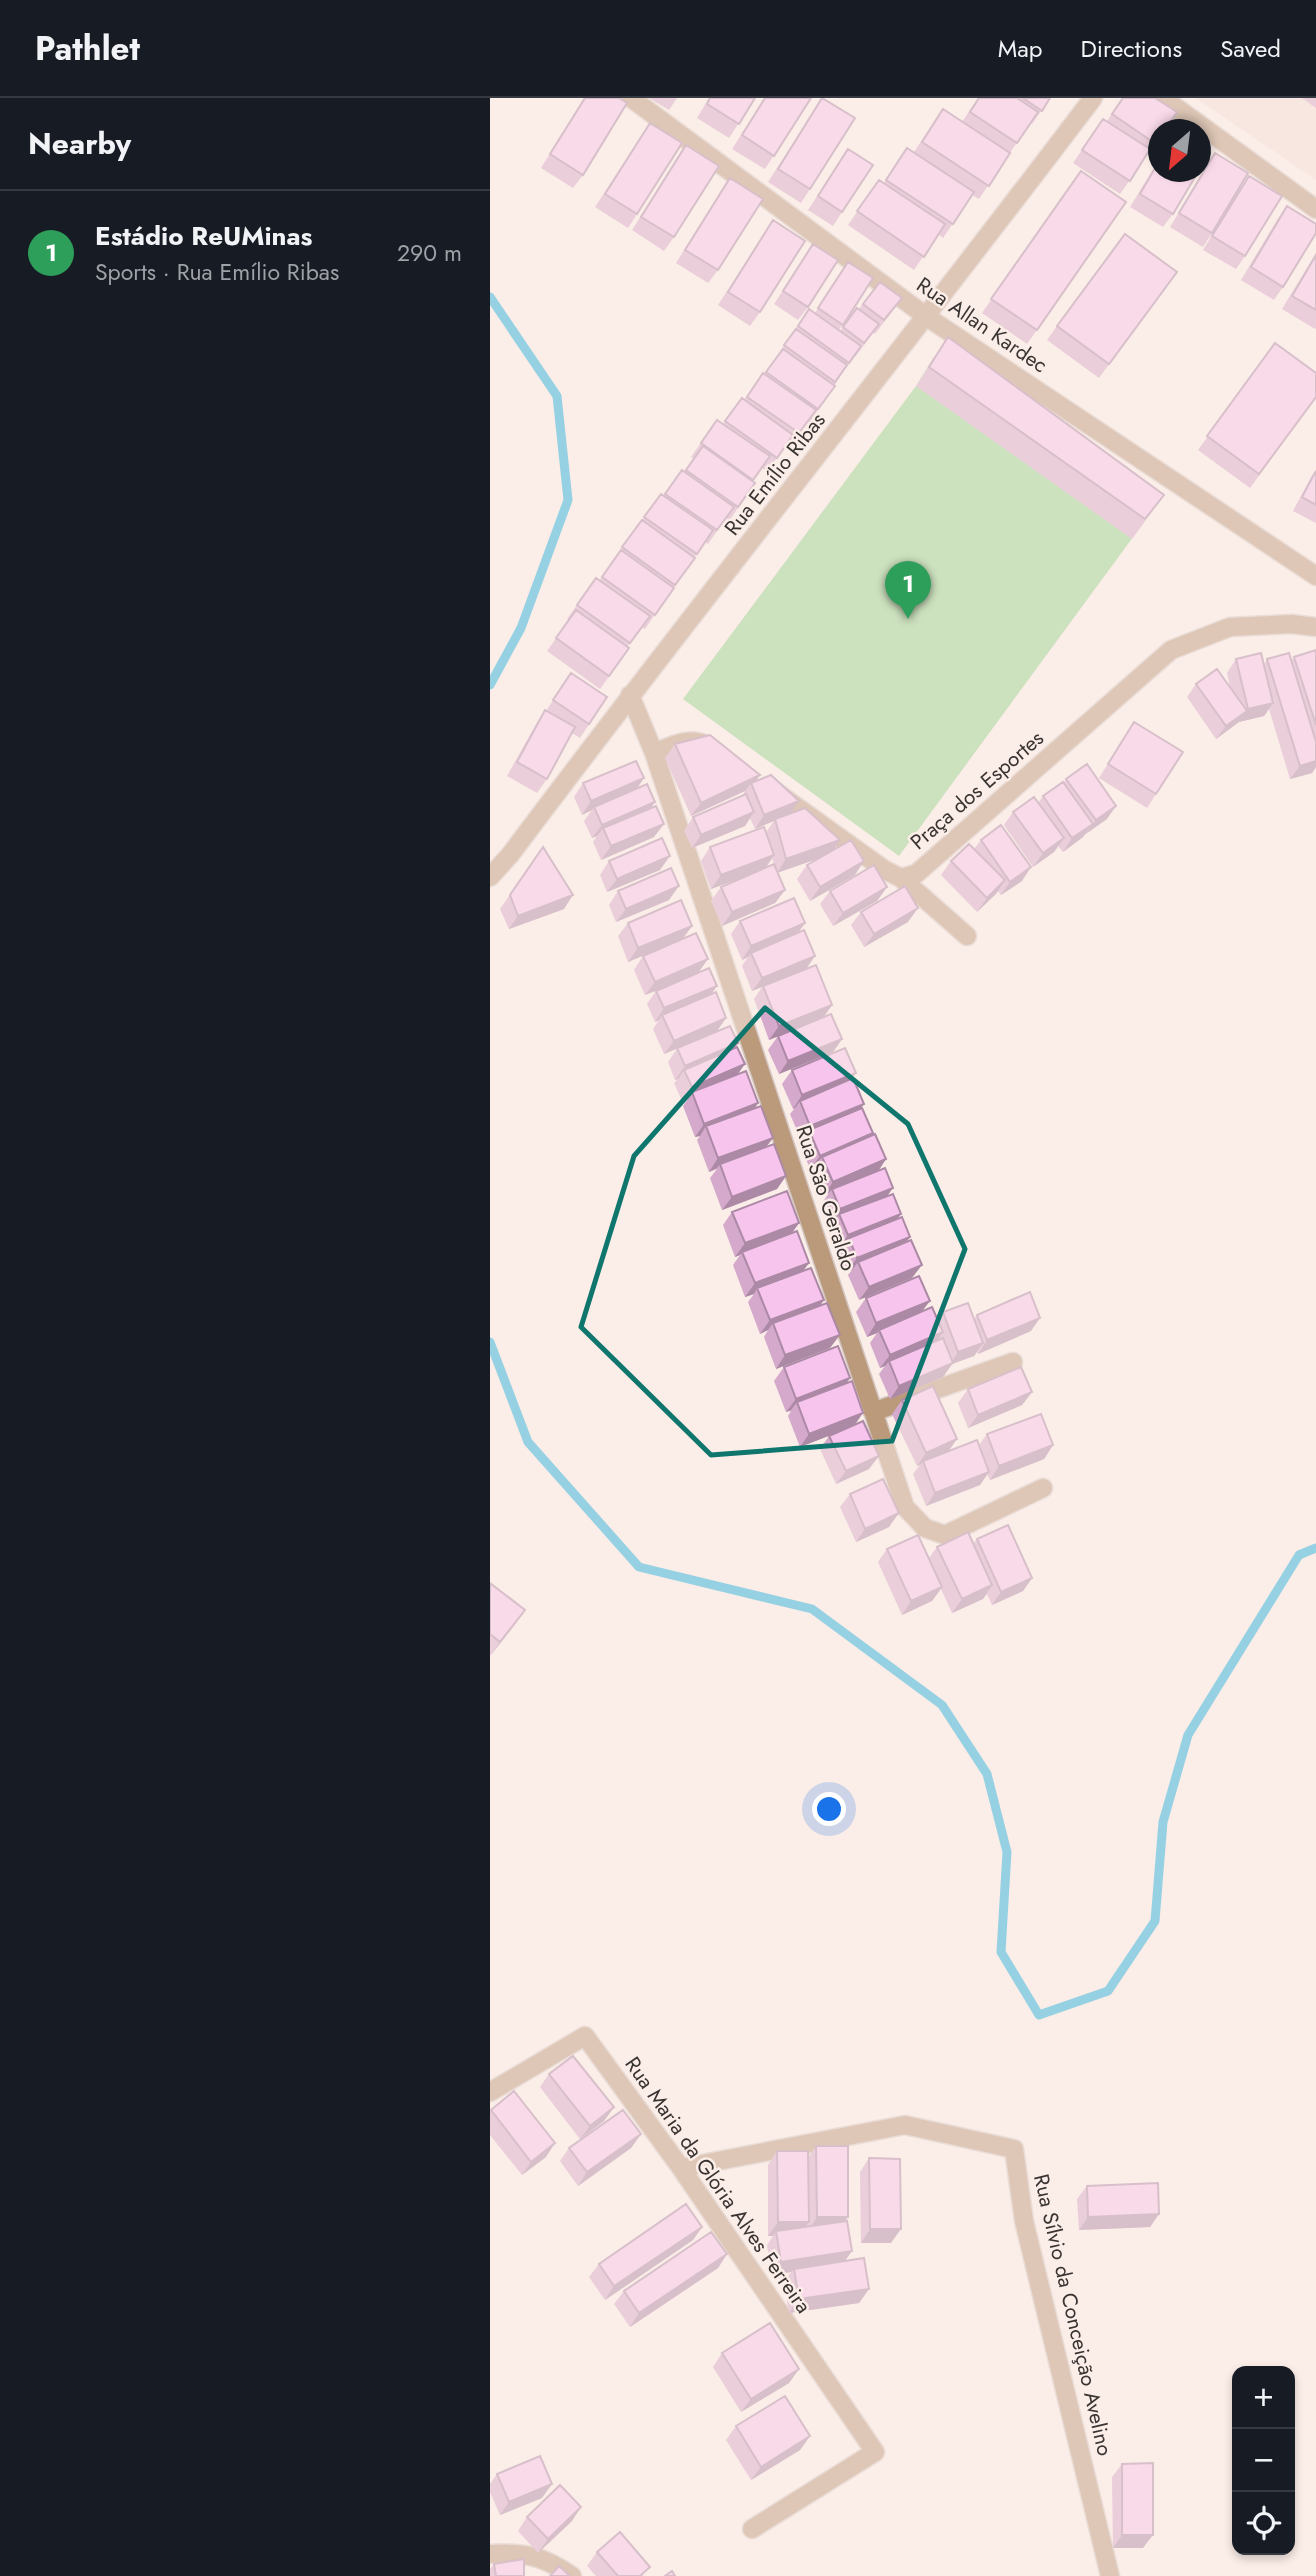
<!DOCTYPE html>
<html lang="en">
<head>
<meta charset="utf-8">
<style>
	:root { --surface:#171b24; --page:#242831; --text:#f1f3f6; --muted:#9ea1a6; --line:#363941; --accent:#d93025 }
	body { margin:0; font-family:Jost,sans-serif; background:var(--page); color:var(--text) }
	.controls { position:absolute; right:21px; bottom:21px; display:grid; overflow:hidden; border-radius:14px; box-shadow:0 4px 10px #0003 }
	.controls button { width:63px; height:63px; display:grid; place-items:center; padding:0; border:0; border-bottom:2px solid var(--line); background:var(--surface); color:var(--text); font:35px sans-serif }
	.compass { position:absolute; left:658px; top:21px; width:63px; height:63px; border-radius:50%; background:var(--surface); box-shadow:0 4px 10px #0003; rotate:208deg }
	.you { position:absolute; left:340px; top:1712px; width:24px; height:24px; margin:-18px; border:5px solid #fff; border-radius:50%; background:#1a73e8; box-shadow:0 0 0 10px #1a73e833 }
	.badge { display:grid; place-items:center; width:46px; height:46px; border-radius:50%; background:var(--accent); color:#fff; font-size:23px; font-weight:700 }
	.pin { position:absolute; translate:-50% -58px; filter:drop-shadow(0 2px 4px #0008) }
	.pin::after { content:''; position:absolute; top:37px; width:24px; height:21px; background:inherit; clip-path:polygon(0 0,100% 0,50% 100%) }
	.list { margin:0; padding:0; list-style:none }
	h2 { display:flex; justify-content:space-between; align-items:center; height:91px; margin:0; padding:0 28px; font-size:30px }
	h2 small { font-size:23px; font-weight:400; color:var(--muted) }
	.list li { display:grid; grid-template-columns:46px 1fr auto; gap:21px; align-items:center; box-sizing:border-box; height:126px; padding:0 28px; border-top:2px solid var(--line) }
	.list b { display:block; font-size:26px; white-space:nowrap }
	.list p { margin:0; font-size:23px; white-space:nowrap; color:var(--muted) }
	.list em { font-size:23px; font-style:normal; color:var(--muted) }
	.icon { flex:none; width:38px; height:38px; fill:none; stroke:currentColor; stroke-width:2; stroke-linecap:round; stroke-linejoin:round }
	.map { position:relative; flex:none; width:826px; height:2478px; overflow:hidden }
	header { display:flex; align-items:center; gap:42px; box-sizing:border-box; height:98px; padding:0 35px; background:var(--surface); border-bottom:2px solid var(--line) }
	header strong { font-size:33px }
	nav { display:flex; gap:38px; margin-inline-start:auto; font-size:24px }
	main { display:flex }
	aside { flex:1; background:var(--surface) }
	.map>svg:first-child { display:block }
	.built { fill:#f4ded7 }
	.green { fill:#93d38d }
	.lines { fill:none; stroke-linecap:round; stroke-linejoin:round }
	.stream { stroke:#1cb0dd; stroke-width:9 }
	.minor-casing { stroke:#d4c8c4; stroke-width:21 }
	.minor { stroke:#ba9a7a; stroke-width:18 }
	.wall { fill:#d4a9cb; fill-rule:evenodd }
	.shaded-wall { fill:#ac89a5 }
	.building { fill:#f6c4ec; stroke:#ac89a5; stroke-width:2 }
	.marked { fill:none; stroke:#0f766e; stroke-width:5; stroke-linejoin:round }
	.labels { text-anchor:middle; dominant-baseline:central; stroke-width:5; stroke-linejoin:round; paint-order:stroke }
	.street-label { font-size:21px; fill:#393432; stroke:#fbede8 }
</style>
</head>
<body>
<header>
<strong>Pathlet</strong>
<nav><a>Map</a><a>Directions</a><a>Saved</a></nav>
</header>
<main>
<aside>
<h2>Nearby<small></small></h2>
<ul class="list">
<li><span class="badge" style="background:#2e9e5b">1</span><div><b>Estádio ReUMinas</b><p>Sports · Rua Emílio Ribas</p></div><em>290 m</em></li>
</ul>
</aside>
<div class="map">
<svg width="826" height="2478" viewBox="0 0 826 2478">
	<rect width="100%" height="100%" fill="#fbede8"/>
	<path class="built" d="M706,0H826V82Z"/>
	<path class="green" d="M444,259L660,416L409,758L193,601L426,288Z"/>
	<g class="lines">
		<path class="stream" d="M0,199L67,298L78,402L31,530L0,587
			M0,1244L38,1344L149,1469L322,1511L452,1607L497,1676L517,1754L511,1854L549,1917L618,1893L665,1823L673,1724L698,1637L809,1457L826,1450"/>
		<g class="minor-casing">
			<path id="minor" d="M141,0L437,219L826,478
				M673,0L826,111
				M140,597L164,655C181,648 199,638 217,647
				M164,655L415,1409L435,1430L455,1437L553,1390
				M286,694L395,772L411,780L426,776L681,552L740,529L802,526L826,529
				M0,779L20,757C211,502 411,254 603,0
				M411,780L477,838
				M383,1314L523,1264
				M0,1994L95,1938L191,2070L385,2354L262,2431
				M191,2070L415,2027L524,2051L534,2123L620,2478
				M0,2456C35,2454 53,2458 82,2478"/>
		</g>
		<use href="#minor" class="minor"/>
	</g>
	<path class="wall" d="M94,0H129L93,77L83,90L51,70Z
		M159,0H187L179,12Z
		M219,0H265L239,40L207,20Z
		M275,0H321L275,71L242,51Z
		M332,0L320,91L311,105L278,84Z
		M488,0H560L542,26L540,25L489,101L482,97L453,140L448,136L424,172L358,127L389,82L394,85L417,50L424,54L453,11L472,24Z
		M632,0L668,42L630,96L583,65L613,21L617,23Z
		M812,0H826V10Z
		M160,25L147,116L138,130L105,109Z
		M196,47L184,139L174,153L142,132Z
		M358,51L352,114L343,128L318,112Z
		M725,55L722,135L713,149L680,129L716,69Z
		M668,63V74L683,116L673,129L640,109Z
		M591,73L636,104L537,246L492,215Z
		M759,78L755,158L746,171L713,152L750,91Z
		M240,80L228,172L218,185L186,165Z
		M797,108L793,189L784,202L751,182L787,122Z
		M283,122L270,214L260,228L228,207Z
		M323,146L318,209L308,222L284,206Z
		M826,155V230L825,231L792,211Z
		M358,164L383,180L349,232L350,233L367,210L369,211L390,184L412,200L385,236L383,235L365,259L364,258L319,325L317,324L299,349L296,347L277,374L272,370L262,383L265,385L239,423L236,420L218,446L215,444L155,531L152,529L137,549L139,550L110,591L57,553L79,522L77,521L106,480L110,482L171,396L174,397L192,372L194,374L204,361L201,359L227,322L233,326L252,300L254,302L273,275L275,276L285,261L319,211L325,215Z
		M687,174L609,280L557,242L567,228Z
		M458,239L674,397L642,441L426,288Z
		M785,245L826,299L760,390L708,352Z
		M826,372V425L803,413L821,379Z
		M826,552V669L822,675L800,681L779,611L774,618L749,624L726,641L697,599L706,586L740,589L737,575L746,561L774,567L777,561L801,563L804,559Z
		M81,575L117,599L90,640L82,635L57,681L47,695L17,678L46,626L55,612L56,613Z
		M644,624L666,696L657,710L609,680Z
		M185,646L270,677L266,683L300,716L344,751L365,777L320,803L307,781L317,767L330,760L288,774L295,792L285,805L232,828L221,803L231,789L271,772L221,791L211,763L220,749L276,734L284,723L265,731L260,720L255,728L202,750L194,733L203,719L252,698L255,693L201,718L175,660ZM282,760L284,766L275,770Z
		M154,680L147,691L165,704L161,710L164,739L111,762L103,744L107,738L102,740L94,723L102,712L92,717L84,699L93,685Z
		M576,681L617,721L596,735L593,739L573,754L568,748L564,754L543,769L514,727L523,714L548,705L553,698L574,684Z
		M491,742L532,783L511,797L508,793L487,814L451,777L461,763L484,751Z
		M53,749L74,811L19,831L10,811Z
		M119,763L170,772L117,794L110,777Z
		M397,789L387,803L343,828L330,806L340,793Z
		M128,793L179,802L126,824L119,807Z
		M371,814L418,824L374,849L361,827Z
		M250,823L315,825L308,835L325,858L316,871L342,907L334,919L352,941L343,954L289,976L278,952L288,938L279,942L264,901L272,889L262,893L252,868L258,859L252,862L241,836Z
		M138,825L202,828L193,841L208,875L236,920L227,933L248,945L245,950L248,977L268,1005L265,1010L283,1040L276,1049L296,1078L287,1091L232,1112L220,1080L227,1071L219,1074L207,1042L210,1038L205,1039L193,1008L198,1001L192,1003L184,985L188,981L185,982L178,964L187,951L174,956L163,931L169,922L165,924L157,906L166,893L155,897L144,872L153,858L186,844L138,864L128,838Z
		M302,972L366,975L361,981L374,1006L370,1011L381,1038L396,1061L388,1073L398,1098L411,1116L408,1120L420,1139L369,1202L358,1177L362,1172L357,1174L349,1153L352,1149L348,1151L340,1130L345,1123L340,1125L332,1105L339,1095L333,1098L322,1073L324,1069L320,1071L310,1046L313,1040L311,1042L300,1016L305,1010L303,1011L292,986Z
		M242,1114L309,1125L302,1135L313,1173L334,1202L330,1208L340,1250L286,1271L274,1239L278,1232L270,1236L258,1204L264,1196L255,1199L243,1167L250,1157L245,1159L233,1127Z
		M376,1200L432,1213L448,1222L453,1214L484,1221L487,1217L541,1233L488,1256L487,1254L484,1258L462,1266L453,1279L400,1301L389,1276L395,1268L390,1270L380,1245L387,1235L377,1239L366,1214Z
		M294,1269L357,1285L365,1326L379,1371L346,1386L330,1351L339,1338L341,1337L310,1349L298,1318L301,1313L296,1314L284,1283Z
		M478,1291L542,1294L532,1307L478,1330L468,1305Z
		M412,1302L459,1353L489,1347L497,1336L563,1347L554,1361L500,1382L497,1376L490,1387L436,1408L423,1376L430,1367L427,1368L402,1316Z
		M360,1396L399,1429L366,1444L350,1409Z
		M487,1441L542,1480L533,1493L502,1507L497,1496L493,1501L462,1515L451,1491L442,1503L412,1517L388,1464L397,1451L439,1460L447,1449L483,1446Z
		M0,1485L25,1526L1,1557H0Z
		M59,1976L124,2009L114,2023L90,2041L50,1989Z
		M24,1993L56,2059L32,2077L0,2037V2013Z
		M151,2036L141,2050L88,2088L70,2063L79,2050Z
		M326,2048L358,2119L355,2123V2163L379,2191L369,2205L299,2215L294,2185L301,2174L282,2177L277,2147L283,2138H278V2067L287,2053L318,2060Z
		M379,2060L401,2145H371L370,2074Z
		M597,2088L669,2116L660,2129L589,2132L587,2101Z
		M212,2129L203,2142L115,2202L99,2179L109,2166Z
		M237,2156L228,2170L140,2229L124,2206L134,2193Z
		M232,2255L309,2271L299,2285L251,2314L223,2269Z
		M246,2328L320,2338L310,2352L261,2382L236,2342Z
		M632,2366L653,2450H623L622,2379Z
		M7,2376L52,2400L10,2417L0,2394V2386Z
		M37,2419L82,2423L48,2455L28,2433Z
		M107,2454L154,2478H106L97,2468Z
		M4,2466L34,2478H0V2471Z"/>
	<path class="shaded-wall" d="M783,605L774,618L749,624L726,641L736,628L756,613L758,611Z
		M826,662V669L822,675L800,681L810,668Z
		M270,677L262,688L261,685L255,693L201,718L211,705Z
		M154,680L144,694L104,709L102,712L92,717L101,703Z
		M309,703L300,716L265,731L274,717Z
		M165,704L155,718L113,730L107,738L102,740L112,727Z
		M626,708L617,721L596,736L606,722Z
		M264,714L255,728L202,750L211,737Z
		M174,726L164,739L111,762L121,748Z
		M603,726L593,739L573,754L582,740Z
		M574,740L564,754L543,769L553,755Z
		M350,742L341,756L287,775L296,761Z
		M284,757L275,771L221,791L231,777Z
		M180,758L170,772L117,794L127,781Z
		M374,763L365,777L320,803L330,789Z
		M541,769L532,783L511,797L520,784Z
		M515,782L506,796L487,814L497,800Z
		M189,788L179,802L126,824L136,811Z
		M397,789L387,803L343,828L353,815Z
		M295,792L285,805L232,828L242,814Z
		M83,797L74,811L19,831L28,818Z
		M428,810L418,824L374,849L384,836Z
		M315,825L305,839L261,855L258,859L252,862L261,848Z
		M202,828L192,841L138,864L148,850Z
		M325,858L316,871L262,893L272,880Z
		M218,861L208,875L155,897L165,884Z
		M227,888L218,901L172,917L169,922L165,924L174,910Z
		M342,907L332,921L279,942L289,928Z
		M236,920L227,933L174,956L184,943Z
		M352,941L343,954L289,976L298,963Z
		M248,945L238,959L194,972L188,981L185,982L195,968Z
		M255,966L245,980L202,994L198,1001L192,1003L202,989Z
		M366,975L356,988L310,1003L305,1010L303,1011L312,997Z
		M268,1005L259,1019L216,1028L210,1038L205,1039L214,1026Z
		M374,1006L364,1019L319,1032L313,1040L311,1042L320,1028Z
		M383,1035L374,1049L332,1059L324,1069L320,1071L330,1058Z
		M283,1040L273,1053L230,1066L227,1070L219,1074L228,1060Z
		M396,1061L387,1075L342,1091L339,1095L333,1098L343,1084Z
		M296,1078L287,1091L232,1112L242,1099Z
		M403,1090L393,1104L349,1116L345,1123L340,1125L350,1111Z
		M411,1116L401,1130L359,1140L352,1149L348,1151L358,1137Z
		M309,1125L299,1139L252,1154L250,1157L245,1159L255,1145Z
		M420,1139L410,1153L368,1164L362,1172L357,1174L367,1160Z
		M319,1165L309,1179L267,1190L264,1196L255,1199L265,1185Z
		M432,1167L422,1180L369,1202L379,1189Z
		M334,1202L324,1215L283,1225L278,1232L270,1236L280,1222Z
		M440,1203L430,1216L389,1232L387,1235L377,1239L386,1225Z
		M550,1220L541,1233L488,1256L497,1242Z
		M453,1234L444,1248L399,1263L395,1268L390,1270L400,1257Z
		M350,1237L340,1250L286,1271L295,1257Z
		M493,1245L484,1258L462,1266L453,1279L400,1301L409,1288L460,1267L468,1254Z
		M360,1280L351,1294L307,1304L301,1312L296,1314L306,1301Z
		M542,1294L532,1307L478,1330L488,1317Z
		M373,1315L364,1328L310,1349L319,1336Z
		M467,1341L458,1354L433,1363L430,1367L427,1368L436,1355Z
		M563,1347L554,1361L500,1382L509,1368Z
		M389,1358L379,1371L346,1386L356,1373Z
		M499,1374L490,1387L436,1408L445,1395Z
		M409,1415L399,1429L366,1444L375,1431Z
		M542,1480L533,1493L502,1507L511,1494Z
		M502,1487L493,1501L462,1515L472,1501Z
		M452,1489L442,1503L412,1517L421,1503Z
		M35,1512L25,1526L1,1557L10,1544Z
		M124,2009L114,2023L90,2041L100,2028Z
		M151,2036L141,2050L88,2088L97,2074Z
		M65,2045L56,2059L32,2077L41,2064Z
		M669,2116L660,2129L589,2132L598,2119Z
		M327,2119H358L349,2133H318Z
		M288,2124H319L309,2138L286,2133L283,2138H278Z
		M212,2129L203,2142L115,2202L124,2188Z
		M380,2131H411L401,2145H371Z
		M362,2153L352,2167L304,2171L301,2174L282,2177L291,2164Z
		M237,2156L228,2170L140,2229L149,2215Z
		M379,2191L369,2205L299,2215L309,2201Z
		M309,2271L299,2285L251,2314L261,2301Z
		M320,2338L310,2352L261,2382L271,2369Z
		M62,2386L52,2400L10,2417L19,2404Z
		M91,2409L82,2423L48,2455L58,2441Z
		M632,2437H663L653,2450H623Z"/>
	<path class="building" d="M95,0H129L137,5L93,77L60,56Z
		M220,0H265L249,26L217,6Z
		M275,0H321L284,58L252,37Z
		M332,0L365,20L320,91L288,71Z
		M489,0H527L548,14L527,45L480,14Z
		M533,0H560L552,13Z
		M633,0H665L687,14L675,32H668V42L666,46L622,16Z
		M453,11L520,55L499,88L432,44Z
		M613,21L660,51L640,83L592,52Z
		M160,25L192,45L147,116L115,96Z
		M196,47L229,68L184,139L151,119Z
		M417,50L484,94L463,126L396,82Z
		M710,50L719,55L710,70Z
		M358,51L383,67L352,114L328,98Z
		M725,55L758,75L722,135L689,115Z
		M668,65V74H708L683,116L650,96Z
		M591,73L636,104L547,232L501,201Z
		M759,78L792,98L755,158L722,138Z
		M240,80L273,101L228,172L195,152Z
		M389,82L455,126L434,159L367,113Z
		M797,108L826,126V135L793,189L761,169Z
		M283,122L315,143L270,214L238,194Z
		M635,136L687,174L619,266L567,228Z
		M323,146L348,162L318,209L293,193Z
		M826,157V212L802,198Z
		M358,164L383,180L353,227L328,210Z
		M390,184L412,200L394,222L373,206Z
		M367,210L389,226L374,245L353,229Z
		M319,211L371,248L359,265L308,228Z
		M306,231L357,267L345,284L294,247Z
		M458,239L674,397L655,421L439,269Z
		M785,245L826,275V299L769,376L717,338Z
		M293,251L345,288L328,311L276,274Z
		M273,275L326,312L309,335L257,299Z
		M252,300L303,337L287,360L235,323Z
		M227,322L280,358L263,382L211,345Z
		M213,348L265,385L248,409L196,372Z
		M192,372L244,409L227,432L175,396Z
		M826,373V407L812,399Z
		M171,396L223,432L207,456L154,419Z
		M152,422L205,460L185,487L132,449Z
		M131,452L184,490L165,517L112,479Z
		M106,480L160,518L140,545L87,507Z
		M86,512L139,550L119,578L66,540Z
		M826,552V627L804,559Z
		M771,555L783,605L758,611L746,561Z
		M799,555L826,644V663L810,668L777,561Z
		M727,571L757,613L736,628L706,586Z
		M81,575L117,599L99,626L63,602Z
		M55,612L85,629L57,681L27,664Z
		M644,624L693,654L666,696L618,666Z
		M220,637L270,677L211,705L185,646Z
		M146,663L154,680L101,703L93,685Z
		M597,666L626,708L606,722L576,681Z
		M281,677L309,703L274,717L261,685Z
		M573,684L603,726L582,740L553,698Z
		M157,686L165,704L112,727L104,709Z
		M256,696L264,714L211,737L203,719Z
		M544,699L574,740L553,755L523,714Z
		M166,708L174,726L121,748L113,730Z
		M315,710L350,742L296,761L285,721Z
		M511,727L541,769L520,784L491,742Z
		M274,729L284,757L231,777L220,749Z
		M172,740L180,758L127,781L119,763Z
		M361,742L374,763L330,789L317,767Z
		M479,746L515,782L497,800L461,763Z
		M53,749L83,797L28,818L20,797Z
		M284,766L295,792L242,814L231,789Z
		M384,767L397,789L353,815L340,793Z
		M181,770L189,788L136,811L128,793Z
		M415,788L428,810L384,836L371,814Z
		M304,800L315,825L261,848L250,823Z
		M191,802L202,828L148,850L138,825Z
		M314,832L325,858L272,880L261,855Z
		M206,835L218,861L165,884L153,858Z
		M326,867L342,907L289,928L273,888Z
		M219,870L227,888L174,910L166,893Z
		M226,894L236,920L184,943L172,917Z
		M341,916L352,941L298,963L288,938Z
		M240,928L248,945L195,968L187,950Z
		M247,949L255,966L202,989L194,972Z
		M355,950L366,975L312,997L302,972Z
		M256,973L268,1005L214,1026L202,994Z
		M363,980L374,1006L320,1028L310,1003Z
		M271,1008L283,1040L228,1060L216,1028Z
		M372,1010L383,1035L330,1058L319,1032Z
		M385,1036L396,1061L343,1084L332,1059Z
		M284,1046L296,1078L242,1099L230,1066Z
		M395,1070L403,1090L350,1111L342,1091Z
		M297,1093L309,1125L255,1145L242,1114Z
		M403,1096L411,1116L358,1137L349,1116Z
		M412,1119L420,1139L367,1160L359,1140Z
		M307,1133L319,1165L265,1185L252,1154Z
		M421,1142L432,1167L379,1189L368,1164Z
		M321,1170L334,1202L280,1222L267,1190Z
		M429,1178L440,1203L386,1225L376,1200Z
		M540,1194L550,1220L497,1242L487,1217Z
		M337,1205L350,1237L295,1257L283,1225Z
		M478,1205L493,1245L468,1254L453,1214Z
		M442,1209L453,1234L400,1257L389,1232Z
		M453,1240L463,1265L409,1288L399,1263Z
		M348,1248L360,1280L306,1301L294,1269Z
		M531,1269L542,1294L488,1317L478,1291Z
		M362,1283L373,1315L319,1336L307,1304Z
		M443,1288L467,1341L436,1355L412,1302Z
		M551,1316L563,1347L509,1368L497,1336Z
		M373,1323L389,1358L356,1373L339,1338Z
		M487,1342L499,1374L445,1395L433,1363Z
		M393,1381L409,1415L375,1431L360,1396Z
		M518,1427L542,1480L511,1494L487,1441Z
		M478,1434L502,1487L472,1501L447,1449Z
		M428,1437L452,1489L421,1503L397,1451Z
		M0,1485L35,1512L10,1544L0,1536Z
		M83,1958L124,2009L100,2028L59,1976Z
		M24,1993L65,2045L41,2064L1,2012Z
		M133,2012L151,2036L97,2074L79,2050Z
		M326,2048H358V2119H327Z
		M287,2053H318L319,2124H288Z
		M379,2060L410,2061L411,2131H380Z
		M668,2085L669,2116L598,2119L597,2088Z
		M196,2106L212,2129L124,2188L109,2166Z
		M357,2123L362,2153L291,2164L286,2133Z
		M221,2134L237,2156L149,2215L134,2193Z
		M374,2160L379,2191L309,2201L304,2171Z
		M280,2225L309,2271L261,2301L232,2255Z
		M295,2298L320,2338L271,2369L246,2328Z
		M50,2358L62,2386L19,2404L7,2376Z
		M663,2365V2437H632V2366Z
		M70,2387L91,2409L58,2441L37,2419Z
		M130,2434L160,2469L150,2478H128L107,2454Z
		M34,2461V2478H6L4,2466Z
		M69,2468L80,2478H60Z
		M182,2473L185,2478H175Z"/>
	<path d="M0 0H826V2478H0ZM275,910L418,1026L475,1151L402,1343L221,1357L91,1229L144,1058Z" fill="#fbede8" fill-opacity=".55" fill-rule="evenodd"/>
	<path class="marked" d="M275,910L418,1026L475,1151L402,1343L221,1357L91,1229L144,1058Z"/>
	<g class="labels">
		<g class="street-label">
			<text transform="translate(492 227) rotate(34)">Rua Allan Kardec</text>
			<text transform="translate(285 376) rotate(-52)">Rua Emílio Ribas</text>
			<text transform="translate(487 692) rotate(-41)">Praça dos Esportes</text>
			<text transform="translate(336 1100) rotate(72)">Rua São Geraldo</text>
			<text transform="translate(228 2087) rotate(55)">Rua Maria da Glória Alves Ferreira</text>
			<text transform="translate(583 2217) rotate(77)">Rua Sílvio da Conceição Avelino</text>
		</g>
	</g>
</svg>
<div class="controls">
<button>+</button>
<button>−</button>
<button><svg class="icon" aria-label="locate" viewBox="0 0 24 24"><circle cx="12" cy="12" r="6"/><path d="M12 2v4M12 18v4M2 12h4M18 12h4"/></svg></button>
</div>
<svg class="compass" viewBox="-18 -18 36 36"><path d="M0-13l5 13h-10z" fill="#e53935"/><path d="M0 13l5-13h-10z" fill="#9ea1a6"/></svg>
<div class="you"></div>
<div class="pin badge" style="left:418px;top:521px;background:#2e9e5b">1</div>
</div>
</main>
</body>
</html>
